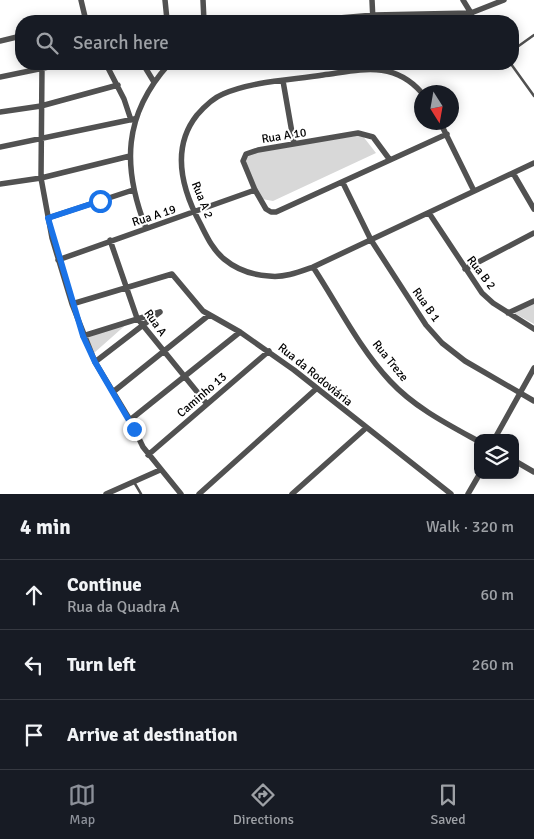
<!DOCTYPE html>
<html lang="en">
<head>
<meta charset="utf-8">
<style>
	:root { --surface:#171b24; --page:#242831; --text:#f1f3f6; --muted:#9ea1a6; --line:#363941; --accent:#8c9099 }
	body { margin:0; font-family:Signika,sans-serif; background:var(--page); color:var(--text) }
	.controls { position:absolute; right:15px; bottom:15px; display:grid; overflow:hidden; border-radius:10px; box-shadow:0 2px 12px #0003 }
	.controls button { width:45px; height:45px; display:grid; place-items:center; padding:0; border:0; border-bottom:1px solid var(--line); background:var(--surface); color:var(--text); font:25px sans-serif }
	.compass { position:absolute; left:414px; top:85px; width:45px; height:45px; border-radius:50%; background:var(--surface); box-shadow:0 2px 12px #0003; rotate:169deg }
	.stop { position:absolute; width:15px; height:15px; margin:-11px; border:4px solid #1a73e8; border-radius:50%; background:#fff }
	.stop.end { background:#1a73e8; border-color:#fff; box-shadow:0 1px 5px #0008 }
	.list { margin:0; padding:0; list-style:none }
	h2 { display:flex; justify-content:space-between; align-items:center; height:65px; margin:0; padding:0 20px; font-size:21px }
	h2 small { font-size:16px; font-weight:400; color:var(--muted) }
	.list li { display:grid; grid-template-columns:32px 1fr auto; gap:15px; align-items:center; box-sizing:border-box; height:70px; padding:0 20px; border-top:1px solid var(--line) }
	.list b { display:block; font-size:19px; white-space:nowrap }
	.list p { margin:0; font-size:16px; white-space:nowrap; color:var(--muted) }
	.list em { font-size:16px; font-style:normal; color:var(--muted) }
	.icon { flex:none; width:28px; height:28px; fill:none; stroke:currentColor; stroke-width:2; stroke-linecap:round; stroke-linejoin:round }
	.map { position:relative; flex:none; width:534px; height:494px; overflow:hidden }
	.search { position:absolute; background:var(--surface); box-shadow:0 2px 12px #0003; left:15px; right:15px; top:15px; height:55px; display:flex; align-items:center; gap:12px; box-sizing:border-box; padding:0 18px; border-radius:20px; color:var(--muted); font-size:19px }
	.sheet { height:275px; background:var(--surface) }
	nav { display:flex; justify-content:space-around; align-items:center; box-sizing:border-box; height:70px; border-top:1px solid var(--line); background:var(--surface); font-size:14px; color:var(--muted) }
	nav a { display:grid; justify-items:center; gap:2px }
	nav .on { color:var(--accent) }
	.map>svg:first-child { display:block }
	.green { fill:#d8d8d8 }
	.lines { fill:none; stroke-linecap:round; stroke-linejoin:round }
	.lane { stroke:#515151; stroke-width:2.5 }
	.street { stroke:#515151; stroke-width:5.5 }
	.route { stroke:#1a73e8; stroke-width:6 }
	.labels { text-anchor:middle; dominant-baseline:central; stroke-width:4; stroke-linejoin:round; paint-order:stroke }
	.street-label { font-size:12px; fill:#000; stroke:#fff }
</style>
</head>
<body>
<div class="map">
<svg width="534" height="494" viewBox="0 0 534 494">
	<rect width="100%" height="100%" fill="#fff"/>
	<path class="green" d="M362,135L376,153L273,201L262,199L244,162L249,152Z
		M534,302V324L512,312Z
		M129,322L94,353L86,337Z"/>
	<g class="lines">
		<path class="lane" d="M472,14L477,21
			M513,50L534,35
			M511,64L534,96
			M134,482L141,494"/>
		<path class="street" d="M81,0L86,21
			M165,0L167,20
			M203,0L204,21
			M372,0L373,21
			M463,0L471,13L504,0
			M134,21L167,19
			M304,21L374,15L471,13
			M0,41L21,36
			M106,64L124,99L131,120
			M143,64L154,82
			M42,68L41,178L52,238L72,304L95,362L130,420L143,447L181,494
			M0,77L63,64
			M283,81L294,144
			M422,93C393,60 361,70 323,75C291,80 253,81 223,94C213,98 204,107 197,115C170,149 182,190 201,225C207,237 213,250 224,259C236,269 253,275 269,276C284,278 299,272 313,267L534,163
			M0,112L41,106L118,85
			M440,122L474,191
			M0,147L134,119
			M390,160L373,137L358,133L258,150L246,154L243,161L255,190L266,209L271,212H276L447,134
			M513,173L534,209
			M343,183L371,240L426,325L442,343L465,361L534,401
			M0,184L41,178L130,156
			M429,213L482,293L493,303L534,329
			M48,218L133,190
			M146,228C122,167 123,115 169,64
			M110,240L137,318L207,404
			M58,260L255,190
			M313,267C338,305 359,348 390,381C414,407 447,424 478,441
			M465,269L534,233
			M72,304L172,274L203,311L240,332L294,370L451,494
			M508,313L534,301
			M83,336L160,312
			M95,362L160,312
			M113,392L209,315
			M130,420L240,332
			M495,438L534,368
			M148,455L269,351
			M515,461L534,472
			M106,494L160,470
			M199,494L316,389
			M292,494L366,428
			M468,494L479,475"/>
	</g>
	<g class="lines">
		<path class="route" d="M100,201L48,218L83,336L95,362L134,429"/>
	</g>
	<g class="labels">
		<g class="street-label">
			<text transform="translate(284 136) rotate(-9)">Rua A 10</text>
			<text transform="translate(202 200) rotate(68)">Rua A 2</text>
			<text transform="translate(154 216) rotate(-18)">Rua A 19</text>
			<text transform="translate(481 273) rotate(53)">Rua B 2</text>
			<text transform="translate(426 305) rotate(55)">Rua B 1</text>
			<text transform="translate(155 323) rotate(55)">Rua A</text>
			<text transform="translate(390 361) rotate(51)">Rua Treze</text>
			<text transform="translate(315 375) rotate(39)">Rua da Rodoviária</text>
			<text transform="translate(202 395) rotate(-41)">Caminho 13</text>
		</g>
	</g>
</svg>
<div class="controls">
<button><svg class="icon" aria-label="layers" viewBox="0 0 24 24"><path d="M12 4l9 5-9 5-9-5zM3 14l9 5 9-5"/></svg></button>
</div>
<svg class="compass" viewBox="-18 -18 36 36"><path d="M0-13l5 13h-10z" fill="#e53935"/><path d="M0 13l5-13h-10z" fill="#9ea1a6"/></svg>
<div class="stop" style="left:100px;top:201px"></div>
<div class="stop end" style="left:134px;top:429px"></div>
<div class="search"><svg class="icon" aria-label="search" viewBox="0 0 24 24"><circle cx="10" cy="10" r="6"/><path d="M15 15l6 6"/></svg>Search here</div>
</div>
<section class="sheet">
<h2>4 min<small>Walk · 320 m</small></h2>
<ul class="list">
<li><svg class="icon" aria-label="ahead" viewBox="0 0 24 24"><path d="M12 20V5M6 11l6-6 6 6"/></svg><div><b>Continue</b><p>Rua da Quadra A</p></div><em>60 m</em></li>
<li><svg class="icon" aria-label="left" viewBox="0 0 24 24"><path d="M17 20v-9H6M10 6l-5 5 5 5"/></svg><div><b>Turn left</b></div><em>260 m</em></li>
<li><svg class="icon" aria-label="arrive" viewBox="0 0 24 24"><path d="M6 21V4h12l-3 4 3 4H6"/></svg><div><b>Arrive at destination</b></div></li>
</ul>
</section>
<nav>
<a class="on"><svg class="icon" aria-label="map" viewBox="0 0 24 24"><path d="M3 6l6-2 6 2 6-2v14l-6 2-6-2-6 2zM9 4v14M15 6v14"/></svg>Map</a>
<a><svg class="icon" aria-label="directions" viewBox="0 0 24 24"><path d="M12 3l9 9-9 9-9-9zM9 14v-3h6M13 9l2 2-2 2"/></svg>Directions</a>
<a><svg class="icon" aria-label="saved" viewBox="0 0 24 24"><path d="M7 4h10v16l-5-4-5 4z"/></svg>Saved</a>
</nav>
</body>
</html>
